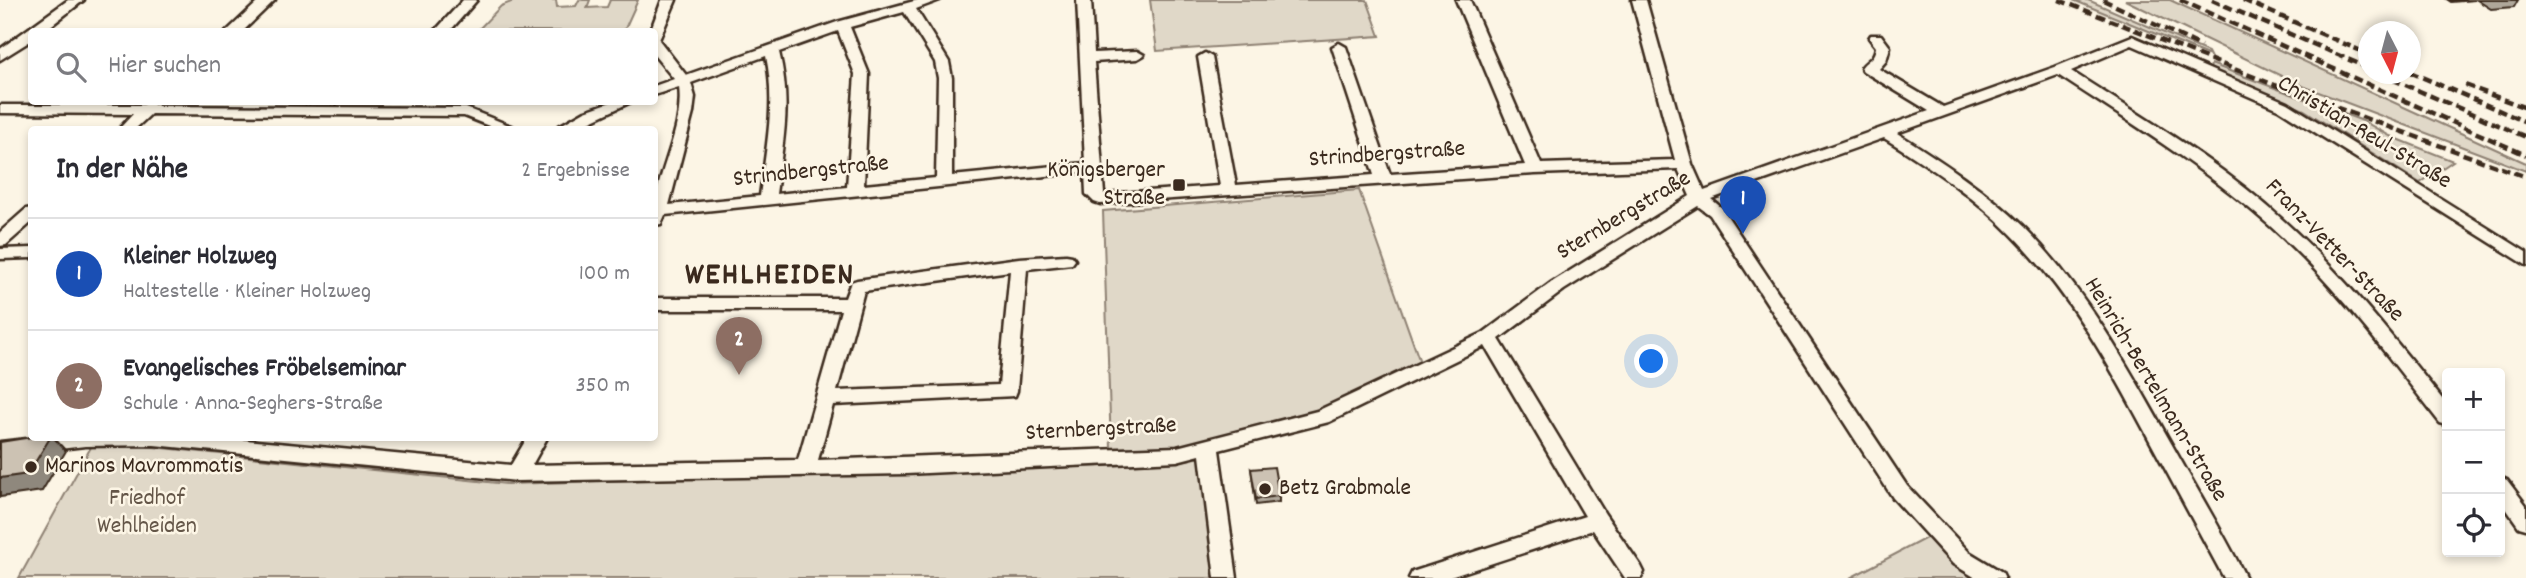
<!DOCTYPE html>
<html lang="de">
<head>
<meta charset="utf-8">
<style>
	:root { --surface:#fff; --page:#f7f7f7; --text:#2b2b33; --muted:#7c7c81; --line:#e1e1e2; --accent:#3b2a1e }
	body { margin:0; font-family:Dekko,sans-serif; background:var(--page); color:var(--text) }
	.controls { position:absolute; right:21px; bottom:21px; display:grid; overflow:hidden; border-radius:7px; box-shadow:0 4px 10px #0003 }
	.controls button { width:63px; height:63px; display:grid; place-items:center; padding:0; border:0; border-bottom:2px solid var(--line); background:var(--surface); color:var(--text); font:35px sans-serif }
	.compass { position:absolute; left:2358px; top:21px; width:63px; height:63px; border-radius:50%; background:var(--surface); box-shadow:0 4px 10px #0003; rotate:174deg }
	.you { position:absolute; left:1652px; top:362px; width:24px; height:24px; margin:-18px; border:5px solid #fff; border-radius:50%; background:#1a73e8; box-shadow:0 0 0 10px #1a73e833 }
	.badge { display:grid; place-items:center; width:46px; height:46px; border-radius:50%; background:var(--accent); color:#fff; font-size:23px; font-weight:700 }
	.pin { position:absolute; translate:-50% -58px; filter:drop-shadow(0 2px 4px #0008) }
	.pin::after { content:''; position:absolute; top:37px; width:24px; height:21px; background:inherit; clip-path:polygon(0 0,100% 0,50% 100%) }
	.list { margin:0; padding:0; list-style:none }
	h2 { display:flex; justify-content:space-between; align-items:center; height:91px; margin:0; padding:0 28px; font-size:30px }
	h2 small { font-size:23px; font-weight:400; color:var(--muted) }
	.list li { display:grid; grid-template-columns:46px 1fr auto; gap:21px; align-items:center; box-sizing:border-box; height:112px; padding:0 28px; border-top:2px solid var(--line) }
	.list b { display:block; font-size:26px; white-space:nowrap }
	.list p { margin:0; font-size:23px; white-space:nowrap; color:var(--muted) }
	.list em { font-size:23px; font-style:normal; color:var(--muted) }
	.icon { flex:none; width:38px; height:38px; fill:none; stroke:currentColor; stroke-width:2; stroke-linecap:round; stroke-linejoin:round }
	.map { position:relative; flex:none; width:2526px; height:578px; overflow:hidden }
	.search { position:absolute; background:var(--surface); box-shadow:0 4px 10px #0003; left:28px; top:28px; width:630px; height:77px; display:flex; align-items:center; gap:18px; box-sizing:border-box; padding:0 24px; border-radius:7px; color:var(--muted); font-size:26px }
	.panel { position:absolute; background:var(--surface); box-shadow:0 4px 10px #0003; left:28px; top:126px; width:630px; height:315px; border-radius:7px }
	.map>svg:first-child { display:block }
	.green { fill:#e0d8c8; stroke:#8e8173; stroke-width:2 }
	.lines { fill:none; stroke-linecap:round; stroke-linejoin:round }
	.minor-casing { stroke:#3b2a1e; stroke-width:5 }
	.minor { fill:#fcf5e5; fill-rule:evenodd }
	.rail { stroke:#3b2a1e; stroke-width:4.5; stroke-dasharray:9 4.5; stroke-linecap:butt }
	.wall { fill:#afa79a; stroke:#3b2a1e; stroke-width:2 }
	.shaded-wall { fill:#8f887d; stroke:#3b2a1e; stroke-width:2 }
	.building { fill:#ccc2b3; stroke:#3b2a1e; stroke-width:2 }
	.poi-dot { fill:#3b2a1e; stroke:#fcf5e5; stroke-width:2.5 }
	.labels { text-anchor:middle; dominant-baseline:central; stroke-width:5; stroke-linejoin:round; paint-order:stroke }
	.street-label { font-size:24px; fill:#3b2a1e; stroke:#fcf5e5 }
	.poi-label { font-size:24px; fill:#3b2a1e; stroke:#fcf5e5; text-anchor:start }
	.park-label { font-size:24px; fill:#645648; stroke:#fcf5e5 }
	.district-label { font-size:32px; font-weight:bold; letter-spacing:2px; fill:#3b2a1e; stroke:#fcf5e5 }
</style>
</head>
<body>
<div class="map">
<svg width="2526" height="578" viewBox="0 0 2526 578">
	<rect width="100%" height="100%" fill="#fcf5e5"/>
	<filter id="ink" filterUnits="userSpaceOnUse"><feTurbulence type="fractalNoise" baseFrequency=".0143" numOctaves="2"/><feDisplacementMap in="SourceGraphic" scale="14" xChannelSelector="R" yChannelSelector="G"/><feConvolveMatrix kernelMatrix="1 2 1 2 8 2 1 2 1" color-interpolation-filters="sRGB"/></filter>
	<g filter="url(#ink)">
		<path class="green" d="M516,0H556L557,7L576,6L579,0H590L587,8L607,7L610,0H638L624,31H477L501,6Z
			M1150,0H1367L1380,36L1157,51Z
			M2073,0H2088L2208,52L2210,56Z
			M2125,0H2170L2526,163V171L2300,85Z
			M2211,64L2363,121L2390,136L2453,161L2420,183L2304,110L2210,69Z
			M1359,190L1421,365L1317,413L1177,447L1111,448L1103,211Z
			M144,446L507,484L1105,466L1175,462L1201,457L1217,578H19L91,447Z
			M1928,537L1976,578H1850Z"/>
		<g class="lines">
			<g class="minor-casing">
				<path id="minor" d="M68,0H84L43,32H32V40L0,60V49Z
					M260,0H275L242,32H226Z
					M463,0H477L449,32H434Z
					M662,0H676L659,40L686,75L837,22L918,0H940L916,9L949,62L952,78V176L1085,163L1077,0H1091L1094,53L1137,51L1144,55L1137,59L1094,62L1104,194L1220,186L1198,57L1205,53L1212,57L1236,185L1374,175L1332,47L1339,43L1346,47L1390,174L1525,165L1456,0H1470L1541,164L1675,160L1632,0H1646L1692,164L1704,191L1929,111L1863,71L1861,68C1867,59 1874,60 1876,47L1869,38L1871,35H1881L1890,47L1886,61L1879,69L1943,107L2055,67L2132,36L2288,103L2526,252V265L2278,109L2132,45L2071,71C2144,118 2220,162 2284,221C2345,276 2396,341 2447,405V425L2440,423C2387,355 2335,284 2270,226C2205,168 2131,123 2058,75L1897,133C1942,161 1987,191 2025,228C2086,290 2129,368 2171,443C2196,488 2223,532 2246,578H2224C2197,528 2170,478 2143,428C2106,359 2067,290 2011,234C1974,196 1929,166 1884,138L1711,199L1722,208L1907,486L1969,552L2002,572L2005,578H1976L1953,564L1893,498L1710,215L1698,206L1564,290L1499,339L1605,514L1641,566L1644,572L1641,578H1625L1593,530L1447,578H1409L1412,572L1585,516L1485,346L1329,422L1219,450L1237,578H1215L1200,455L1177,461L906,474L517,481L154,445L85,446L0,456V442L36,438H225L511,465L527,438H547L532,465L798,460L841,310H654V298H845L851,282L857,280L1019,258L1066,255L1072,256L1075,260L1072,264L1027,269L1017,391L1015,396L833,405L818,460L1177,447L1317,411L1483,333L1552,282L1690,196L1678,169L1535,174L1100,204L1094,202L1086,194L1085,172L665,215L661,224L655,225C650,179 685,135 679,87L654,95V86L674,79L654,55V32H650ZM904,12L935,62L938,78L936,178L864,185L869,74L850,27ZM838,31L855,74L847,187L776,194C783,141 792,105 779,52ZM766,56C776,104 766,148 760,196L669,205L693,113L695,97L691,83ZM1010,271L999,385L837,391L864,291Z
					M151,102L158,106L466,108L521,130H499L464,116L151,114L134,130H118L133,114L0,113V105H143Z
					M611,102H631L572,130H552L585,111Z
					M32,208V222L6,245L0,246V232L26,209Z
					M32,248V258L0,259V249Z
					M2500,477L2507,480L2526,505V529L2519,527L2500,500Z"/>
			</g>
			<use href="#minor" class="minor"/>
			<path class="rail" d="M2059,0L2272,84L2526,177
				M2103,0L2201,46
				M2180,0L2526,155
				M2212,0L2368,68
				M2243,0L2368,54
				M2410,72L2526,122
				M2380,74L2526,137
				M2465,85L2526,108"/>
		</g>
		<path class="wall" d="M2448,0H2475L2451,2Z
			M2477,0H2518L2514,7L2491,9Z
			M1251,469L1279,496V502L1256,505Z"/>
		<path class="shaded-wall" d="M50,438H54L66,451L42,491L0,497V478Z"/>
		<path class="building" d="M32,437L50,438L28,474L0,478V442Z
			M1274,467L1279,496L1256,499L1251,469Z"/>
	</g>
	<g class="poi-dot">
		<rect x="1172" y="178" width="14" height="14" rx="3.5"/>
		<circle cx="31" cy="467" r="7"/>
		<circle cx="1265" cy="489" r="7"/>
	</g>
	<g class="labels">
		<g class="street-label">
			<text transform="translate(2364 133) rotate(31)">Christian-Reul-Straße</text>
			<text transform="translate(1387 155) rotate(-4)">Strindbergstraße</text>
			<text transform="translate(811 172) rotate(-6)">Strindbergstraße</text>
			<text transform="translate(1624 216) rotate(-31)">Sternbergstraße</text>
			<text transform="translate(2334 251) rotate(46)">Franz-Vetter-Straße</text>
			<text transform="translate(2155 390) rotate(59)">Heinrich-Bertelmann-Straße</text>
			<text transform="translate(1101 430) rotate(-3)">Sternbergstraße</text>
		</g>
		<g class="poi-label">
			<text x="1165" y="171" text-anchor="end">Königsberger<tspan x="1165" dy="28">Straße</tspan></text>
			<text x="45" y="467">Marinos Mavrommatis</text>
			<text x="1279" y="489">Betz Grabmale</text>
		</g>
		<g class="park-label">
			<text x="147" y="499">Friedhof<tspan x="147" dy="28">Wehlheiden</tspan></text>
		</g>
		<g class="district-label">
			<text x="770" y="277">WEHLHEIDEN</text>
		</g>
	</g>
</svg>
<div class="controls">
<button>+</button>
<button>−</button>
<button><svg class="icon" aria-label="locate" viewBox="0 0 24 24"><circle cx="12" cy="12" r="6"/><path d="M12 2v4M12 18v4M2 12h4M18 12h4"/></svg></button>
</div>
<svg class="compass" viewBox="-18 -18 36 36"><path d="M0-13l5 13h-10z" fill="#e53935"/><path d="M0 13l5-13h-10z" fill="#7c7c81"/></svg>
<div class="you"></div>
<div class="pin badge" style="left:1743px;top:234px;background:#1a4fb4">1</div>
<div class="pin badge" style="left:739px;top:375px;background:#8d6e63">2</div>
<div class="search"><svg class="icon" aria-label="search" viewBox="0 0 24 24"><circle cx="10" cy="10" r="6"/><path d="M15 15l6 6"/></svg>Hier suchen</div>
<section class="panel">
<h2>In der Nähe<small>2 Ergebnisse</small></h2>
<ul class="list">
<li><span class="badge" style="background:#1a4fb4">1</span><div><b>Kleiner Holzweg</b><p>Haltestelle · Kleiner Holzweg</p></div><em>100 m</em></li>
<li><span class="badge" style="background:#8d6e63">2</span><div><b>Evangelisches Fröbelseminar</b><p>Schule · Anna-Seghers-Straße</p></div><em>350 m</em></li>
</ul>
</section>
</div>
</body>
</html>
